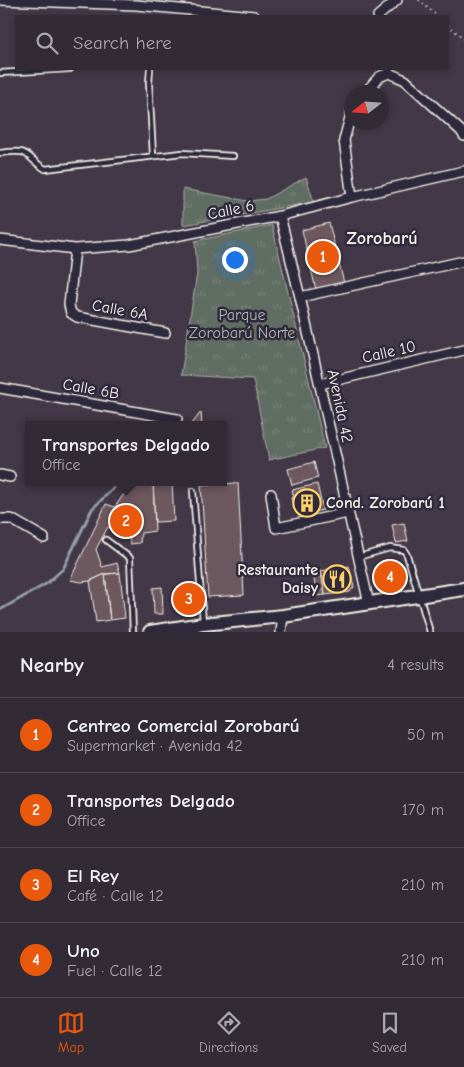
<!DOCTYPE html>
<html lang="en">
<head>
<meta charset="utf-8">
<style>
	:root { --surface:#322a35; --page:#3a323d; --text:#f1f3f6; --muted:#a8a7ad; --line:#4d4650; --accent:#ea580c }
	body { margin:0; font-family:"Comic Neue",sans-serif; background:var(--page); color:var(--text) }
	.compass { position:absolute; left:344px; top:85px; width:45px; height:45px; border-radius:50%; background:var(--surface); box-shadow:0 2px 8px #0003; rotate:253deg }
	.you { position:absolute; left:234px; top:259px; width:18px; height:18px; margin:-12px; border:4px solid #fff; border-radius:50%; background:#1a73e8; box-shadow:0 0 0 8px #1a73e833 }
	.badge { display:grid; place-items:center; width:32px; height:32px; border-radius:50%; background:var(--accent); color:#fff; font-size:16px; font-weight:700 }
	.pin { position:absolute; translate:-50% -50%; border:2px solid #fff; box-shadow:0 1px 5px #0006 }
	.popup { position:absolute; left:25px; top:421px; width:202px; height:65px; box-sizing:border-box; display:grid; place-content:center; border-radius:0px; background:var(--surface); filter:drop-shadow(0 1px 4px #0005); font-size:16px; white-space:nowrap; color:var(--muted) }
	.popup b { font-size:19px; color:var(--text) }
	.popup::after { content:''; position:absolute; left:50%; top:100%; margin-left:-10px; border:10px solid transparent; border-top-color:var(--surface) }
	.list { margin:0; padding:0; list-style:none }
	h2 { display:flex; justify-content:space-between; align-items:center; height:65px; margin:0; padding:0 20px; font-size:21px }
	h2 small { font-size:16px; font-weight:400; color:var(--muted) }
	.list li { display:grid; grid-template-columns:32px 1fr auto; gap:15px; align-items:center; box-sizing:border-box; height:75px; padding:0 20px; border-top:1px solid var(--line) }
	.list b { display:block; font-size:19px; white-space:nowrap }
	.list p { margin:0; font-size:16px; white-space:nowrap; color:var(--muted) }
	.list em { font-size:16px; font-style:normal; color:var(--muted) }
	.icon { flex:none; width:28px; height:28px; fill:none; stroke:currentColor; stroke-width:2; stroke-linecap:round; stroke-linejoin:round }
	.map { position:relative; flex:none; width:464px; height:632px; overflow:hidden }
	.search { position:absolute; background:var(--surface); box-shadow:0 2px 8px #0003; left:15px; right:15px; top:15px; height:55px; display:flex; align-items:center; gap:12px; box-sizing:border-box; padding:0 18px; border-radius:0px; color:var(--muted); font-size:19px }
	.sheet { height:365px; background:var(--surface) }
	nav { display:flex; justify-content:space-around; align-items:center; box-sizing:border-box; height:70px; border-top:1px solid var(--line); background:var(--surface); font-size:14px; color:var(--muted) }
	nav a { display:grid; justify-items:center; gap:2px }
	nav .on { color:var(--accent) }
	.map>svg:first-child { display:block }
	.park { fill:url(#park-tufts); stroke:#aaafa5 }
	.lines { fill:none; stroke-linecap:round; stroke-linejoin:round }
	.stream { stroke:#949ba8; stroke-width:3 }
	.building { fill:#6e585e; stroke:#f4f1e8 }
	.lane-casing { stroke:#f4f1e8; stroke-width:8 }
	.street-casing { stroke:#f4f1e8; stroke-width:12 }
	.secondary-casing { stroke:#f4f1e8; stroke-width:16 }
	.path { stroke:#f4f1e8; stroke-width:2; stroke-dasharray:1 4; stroke-linecap:butt }
	.lane { stroke:#2f2a3d; stroke-width:4.5 }
	.street { stroke:#2f2a3d; stroke-width:9 }
	.secondary { stroke:#2f2a3d; stroke-width:12 }
	.labels { text-anchor:middle; dominant-baseline:central; stroke-width:5; stroke-linejoin:round; paint-order:stroke }
	.street-label { font-size:16px; fill:#f4f1e8; stroke:#2f2a3d }
	.park-label { font-size:16px; fill:#b2b6ac; stroke:#2f2a3d }
	.poi-label { font-size:16px; font-weight:bold; fill:#f4f1e8; stroke:#2f2a3d; text-anchor:start }
	.neighbourhood-label { font-size:18px; font-weight:bold; fill:#f4f1e8; stroke:#2f2a3d }
</style>
</head>
<body>
<div class="map">
<svg width="464" height="632" viewBox="0 0 464 632">
	<defs>
		<pattern id="park-tufts" width="24" height="20" patternUnits="userSpaceOnUse" patternTransform="scale(1.25)"><rect width="24" height="20" fill="#616d62"/><path d="M3 7l-1-3M5 7V3M7 7l1-3M15 17l-1-3M17 17v-4M19 17l1-3" fill="none" stroke="#788278"/></pattern>
	</defs>
	<rect width="100%" height="100%" fill="#423847"/>
	<filter id="ink" filterUnits="userSpaceOnUse"><feTurbulence type="fractalNoise" baseFrequency=".02" numOctaves="2"/><feDisplacementMap in="SourceGraphic" scale="10" xChannelSelector="R" yChannelSelector="G"/><feConvolveMatrix kernelMatrix="1 2 1 2 8 2 1 2 1" color-interpolation-filters="sRGB"/></filter>
	<g filter="url(#ink)">
		<path class="park" d="M306,177L314,202L183,225V189L248,201L266,199Z
			M272,225L325,448L269,460L253,379L181,375L197,273L195,241Z"/>
		<g class="lines">
			<path class="stream" d="M0,610L46,584L63,569L92,509L120,482"/>
		</g>
		<path class="building" d="M329,223L344,283L316,290L302,230Z
			M201,412L202,425H191Z
			M314,462L318,478L292,485L288,469Z
			M132,482H153L155,531L141,533L140,543L130,544L129,534L120,533L108,527L96,549L102,567L117,563L120,573L105,574L90,581L81,582L70,580L106,504L115,507Z
			M153,482H172L174,521L155,522Z
			M238,483L244,595L208,597L201,485Z
			M317,484L323,510L299,515L297,508H294L291,498L294,497L292,490Z
			M404,523L408,541L396,543L392,525Z
			M399,562L402,590L381,592L379,564Z
			M349,566L354,587L350,592L325,595L321,571Z
			M321,571L325,595L317,596L313,573Z
			M120,573L125,618L110,620L105,574Z
			M105,574L110,620L96,622L90,581Z
			M184,586H194V612L185,613Z
			M162,587L163,614H154L153,588Z"/>
		<g class="lines">
			<g class="lane-casing">
				<path id="lane" d="M150,69L149,83L153,155
					M0,73L70,69
					M0,153C32,149 22,154 45,169L182,153L233,156
					M193,491L203,622
					M106,540L130,558L133,632
					M358,557L390,548L404,550L407,555L430,632"/>
			</g>
			<g class="street-casing">
				<path id="street" d="M0,0L136,5L254,16
					M378,16L397,0
					M366,92L379,77L389,73L405,80L461,131L464,136
					M352,110L344,140L352,197
					M280,216L300,297L369,604
					M0,240L75,249L129,245L280,216L352,197L464,171
					M75,249L69,305L71,313L77,317L165,333
					M300,297L464,261
					M320,384L464,350
					M0,388L177,419
					M0,475L10,477
					M271,494L276,528L348,513
					M0,519H11L44,538
					M281,632L283,616"/>
			</g>
			<g class="secondary-casing">
				<path id="secondary" d="M150,632L203,624L283,616L464,589"/>
			</g>
			<path class="path" d="M419,0L437,16
				M448,25L464,39"/>
			<use href="#lane" class="lane"/>
			<use href="#street" class="street"/>
			<use href="#secondary" class="secondary"/>
		</g>
	</g>
	<defs>
		<g id="building-ring" transform="scale(1.4375)"><circle r="9.5" fill="#2f2a3d" stroke="#ffd166" stroke-width="1.5"/><path d="M-4-6H4V6H1V3H-1V6H-4ZM-2.5-4.3h1.7v1.8h-1.7ZM.8-4.3h1.7v1.8H.8ZM-2.5-1h1.7V.8h-1.7ZM.8-1h1.7V.8H.8Z" fill="#ffd166"/></g>
		<g id="restaurant-ring" transform="scale(1.4375)"><circle r="9.5" fill="#2f2a3d" stroke="#ffd166" stroke-width="1.5"/><path d="M-5-6h1v4h1v-4h1v4h1v-4h1v5L-1.5 .5V6h-2V.5L-5-1ZM5-6V6H3V1.5H1.5Q1.5-4 5-6Z" fill="#ffd166"/></g>
	</defs>
	<g fill-rule="evenodd">
		<use href="#building-ring" x="307" y="503"/>
		<use href="#restaurant-ring" x="337" y="579"/>
	</g>
	<g class="labels">
		<g class="street-label">
			<text transform="translate(231 210) rotate(-11)">Calle 6</text>
			<text transform="translate(120 310) rotate(10)">Calle 6A</text>
			<text transform="translate(389 352) rotate(-13)">Calle 10</text>
			<text transform="translate(91 389) rotate(10)">Calle 6B</text>
			<text transform="translate(340 406) rotate(78)">Avenida 42</text>
		</g>
		<g class="park-label">
			<text x="242" y="315">Parque<tspan x="242" dy="18">Zorobarú Norte</tspan></text>
		</g>
		<g class="poi-label">
			<text x="326" y="503">Cond. Zorobarú 1</text>
			<text x="318" y="570" text-anchor="end">Restaurante<tspan x="318" dy="18">Daisy</tspan></text>
		</g>
		<g class="neighbourhood-label">
			<text x="382" y="238">Zorobarú</text>
		</g>
	</g>
</svg>
<svg class="compass" viewBox="-18 -18 36 36"><path d="M0-13l5 13h-10z" fill="#e53935"/><path d="M0 13l5-13h-10z" fill="#a8a7ad"/></svg>
<div class="you"></div>
<div class="pin badge" style="left:323px;top:257px">1</div>
<div class="pin badge" style="left:126px;top:521px">2</div>
<div class="popup"><b>Transportes Delgado</b>Office</div>
<div class="pin badge" style="left:189px;top:599px">3</div>
<div class="pin badge" style="left:390px;top:577px">4</div>
<div class="search"><svg class="icon" aria-label="search" viewBox="0 0 24 24"><circle cx="10" cy="10" r="6"/><path d="M15 15l6 6"/></svg>Search here</div>
</div>
<section class="sheet">
<h2>Nearby<small>4 results</small></h2>
<ul class="list">
<li><span class="badge">1</span><div><b>Centreo Comercial Zorobarú</b><p>Supermarket · Avenida 42</p></div><em>50 m</em></li>
<li><span class="badge">2</span><div><b>Transportes Delgado</b><p>Office</p></div><em>170 m</em></li>
<li><span class="badge">3</span><div><b>El Rey</b><p>Café · Calle 12</p></div><em>210 m</em></li>
<li><span class="badge">4</span><div><b>Uno</b><p>Fuel · Calle 12</p></div><em>210 m</em></li>
</ul>
</section>
<nav>
<a class="on"><svg class="icon" aria-label="map" viewBox="0 0 24 24"><path d="M3 6l6-2 6 2 6-2v14l-6 2-6-2-6 2zM9 4v14M15 6v14"/></svg>Map</a>
<a><svg class="icon" aria-label="directions" viewBox="0 0 24 24"><path d="M12 3l9 9-9 9-9-9zM9 14v-3h6M13 9l2 2-2 2"/></svg>Directions</a>
<a><svg class="icon" aria-label="saved" viewBox="0 0 24 24"><path d="M7 4h10v16l-5-4-5 4z"/></svg>Saved</a>
</nav>
</body>
</html>
